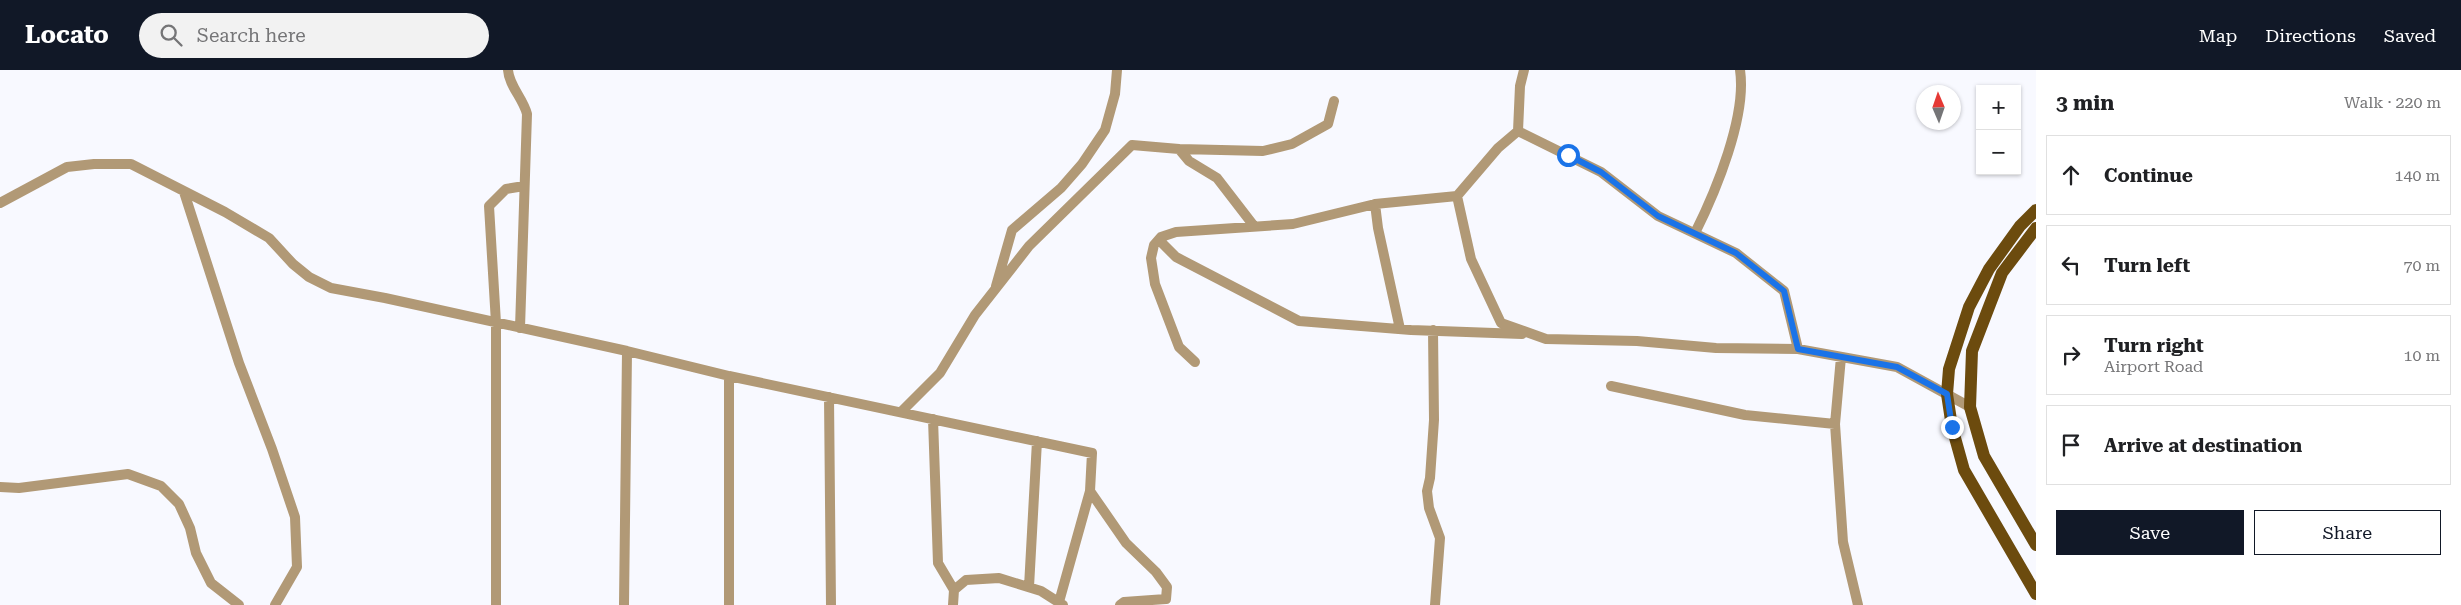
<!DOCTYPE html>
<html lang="en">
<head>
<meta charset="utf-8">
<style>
	:root { --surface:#fff; --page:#f2f2f2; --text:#202124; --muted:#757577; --line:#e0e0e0; --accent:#111827 }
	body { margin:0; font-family:"Roboto Serif",serif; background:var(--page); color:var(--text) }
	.controls { position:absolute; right:15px; top:15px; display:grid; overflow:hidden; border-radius:0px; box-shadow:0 1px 4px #0004 }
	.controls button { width:45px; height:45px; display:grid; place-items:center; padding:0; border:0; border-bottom:1px solid var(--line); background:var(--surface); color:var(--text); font:25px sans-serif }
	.compass { position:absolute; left:1916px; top:15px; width:45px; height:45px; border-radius:50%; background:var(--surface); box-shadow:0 1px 4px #0004; rotate:358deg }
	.stop { position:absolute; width:15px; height:15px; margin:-11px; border:4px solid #1a73e8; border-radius:50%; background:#fff }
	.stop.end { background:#1a73e8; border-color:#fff; box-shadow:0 1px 5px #0008 }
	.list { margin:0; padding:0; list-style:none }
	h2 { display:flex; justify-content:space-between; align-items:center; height:65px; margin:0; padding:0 20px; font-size:21px }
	h2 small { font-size:16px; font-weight:400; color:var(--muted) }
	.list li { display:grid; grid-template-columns:32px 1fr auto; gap:15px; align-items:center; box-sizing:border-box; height:80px; margin:0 10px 10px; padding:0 10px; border:1px solid var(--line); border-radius:0px }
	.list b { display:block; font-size:19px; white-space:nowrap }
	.list p { margin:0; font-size:16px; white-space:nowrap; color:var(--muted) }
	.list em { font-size:16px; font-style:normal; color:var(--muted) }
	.actions { display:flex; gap:10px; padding:15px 20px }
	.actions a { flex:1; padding:11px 0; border:1px solid var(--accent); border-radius:0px; text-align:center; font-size:18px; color:var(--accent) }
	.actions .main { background:var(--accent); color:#fff }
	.icon { flex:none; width:28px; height:28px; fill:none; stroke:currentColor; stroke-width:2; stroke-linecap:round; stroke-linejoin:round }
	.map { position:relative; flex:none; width:2036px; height:535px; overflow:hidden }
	header { display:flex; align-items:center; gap:30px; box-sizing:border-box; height:70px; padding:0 25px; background:var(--accent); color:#fff }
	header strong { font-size:24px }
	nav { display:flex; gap:28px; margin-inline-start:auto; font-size:18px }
	.search { width:350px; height:45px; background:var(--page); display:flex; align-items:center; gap:12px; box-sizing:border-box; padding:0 18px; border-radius:28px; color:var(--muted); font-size:19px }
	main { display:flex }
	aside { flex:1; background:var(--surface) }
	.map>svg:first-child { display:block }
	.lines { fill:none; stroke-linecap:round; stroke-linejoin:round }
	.street { stroke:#b19976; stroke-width:10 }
	.primary { stroke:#6c4b0e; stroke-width:12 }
	.route { stroke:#1a73e8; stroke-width:6 }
</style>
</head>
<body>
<header>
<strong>Locato</strong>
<div class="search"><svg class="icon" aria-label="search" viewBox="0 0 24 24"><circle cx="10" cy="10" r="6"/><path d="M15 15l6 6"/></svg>Search here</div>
<nav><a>Map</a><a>Directions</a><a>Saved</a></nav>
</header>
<main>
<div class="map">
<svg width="2036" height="535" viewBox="0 0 2036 535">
	<rect width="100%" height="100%" fill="#f8f9ff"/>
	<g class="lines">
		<path class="street" d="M508,0C509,16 523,28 527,44L520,258
			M1524,0L1520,16L1518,61L1601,102L1658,146L1736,183L1784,221L1798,279L1897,297L1970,337
			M1518,61L1498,78L1457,126L1471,189L1501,253L1546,269L1637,271L1716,278L1798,279
			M1179,79L1189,91L1217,108L1254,156
			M184,122L239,293L272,379L295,447L297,497L275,535
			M0,133L67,97L94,94H131L225,142L269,168L293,194L309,207L331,218L385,228L627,281L729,306L1092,383L1090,421L1126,473L1156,502L1167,517L1166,529L1124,532L1120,535
			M1375,134L1378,158L1400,259
			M1695,163C1716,121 1747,46 1740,0
			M1159,170L1176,187L1299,251L1411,260L1522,264
			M996,216L1012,160L1061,118L1082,94L1105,60L1115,24L1117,0
			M1433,260L1434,350L1430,408L1427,421L1429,438L1440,468L1435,535
			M1841,287L1835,354L1843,472L1858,535
			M1195,292L1179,277L1155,214L1151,188L1154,175L1161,167L1176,162L1293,154L1375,134L1457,126
			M729,306V535
			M1611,316L1745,345L1835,354
			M829,327L831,535
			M901,342L940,303L975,245L1029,176L1132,75L1179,79L1263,81L1292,74L1328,54L1334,31
			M933,349L938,493L954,520
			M0,417L19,418L128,404L161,416L179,434L190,458L196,483L211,513L239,535
			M1029,517L1037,371
			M1059,532L1090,421
			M496,535V253L489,136L506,119L524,116
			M624,535L627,281
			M953,535L954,520L966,510L999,508L1041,521L1063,535"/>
		<path class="primary" d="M2036,140L2020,156L1989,199L1969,237L1949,299L1947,324L1952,357L1964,400L2036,524
			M2036,158L2002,203L1972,281L1970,337L1984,386L2036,475"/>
	</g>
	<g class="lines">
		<path class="route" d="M1568,85L1601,102L1658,146L1736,183L1784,221L1798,279L1897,297L1947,324L1952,357"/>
	</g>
</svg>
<div class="controls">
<button>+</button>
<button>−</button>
</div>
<svg class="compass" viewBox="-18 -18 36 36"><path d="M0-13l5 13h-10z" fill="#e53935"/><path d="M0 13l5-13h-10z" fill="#757577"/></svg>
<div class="stop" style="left:1568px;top:85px"></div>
<div class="stop end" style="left:1952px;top:357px"></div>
</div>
<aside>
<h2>3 min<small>Walk · 220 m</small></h2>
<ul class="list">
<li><svg class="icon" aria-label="ahead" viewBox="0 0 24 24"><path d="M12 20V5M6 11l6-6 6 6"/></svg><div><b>Continue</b></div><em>140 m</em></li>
<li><svg class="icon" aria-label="left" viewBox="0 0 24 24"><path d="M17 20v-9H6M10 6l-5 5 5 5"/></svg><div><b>Turn left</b></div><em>70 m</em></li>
<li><svg class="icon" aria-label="right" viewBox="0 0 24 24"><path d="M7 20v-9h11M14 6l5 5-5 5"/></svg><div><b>Turn right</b><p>Airport Road</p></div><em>10 m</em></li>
<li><svg class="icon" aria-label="arrive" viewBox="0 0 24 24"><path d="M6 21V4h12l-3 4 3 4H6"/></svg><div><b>Arrive at destination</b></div></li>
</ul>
<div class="actions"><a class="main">Save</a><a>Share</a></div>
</aside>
</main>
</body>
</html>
